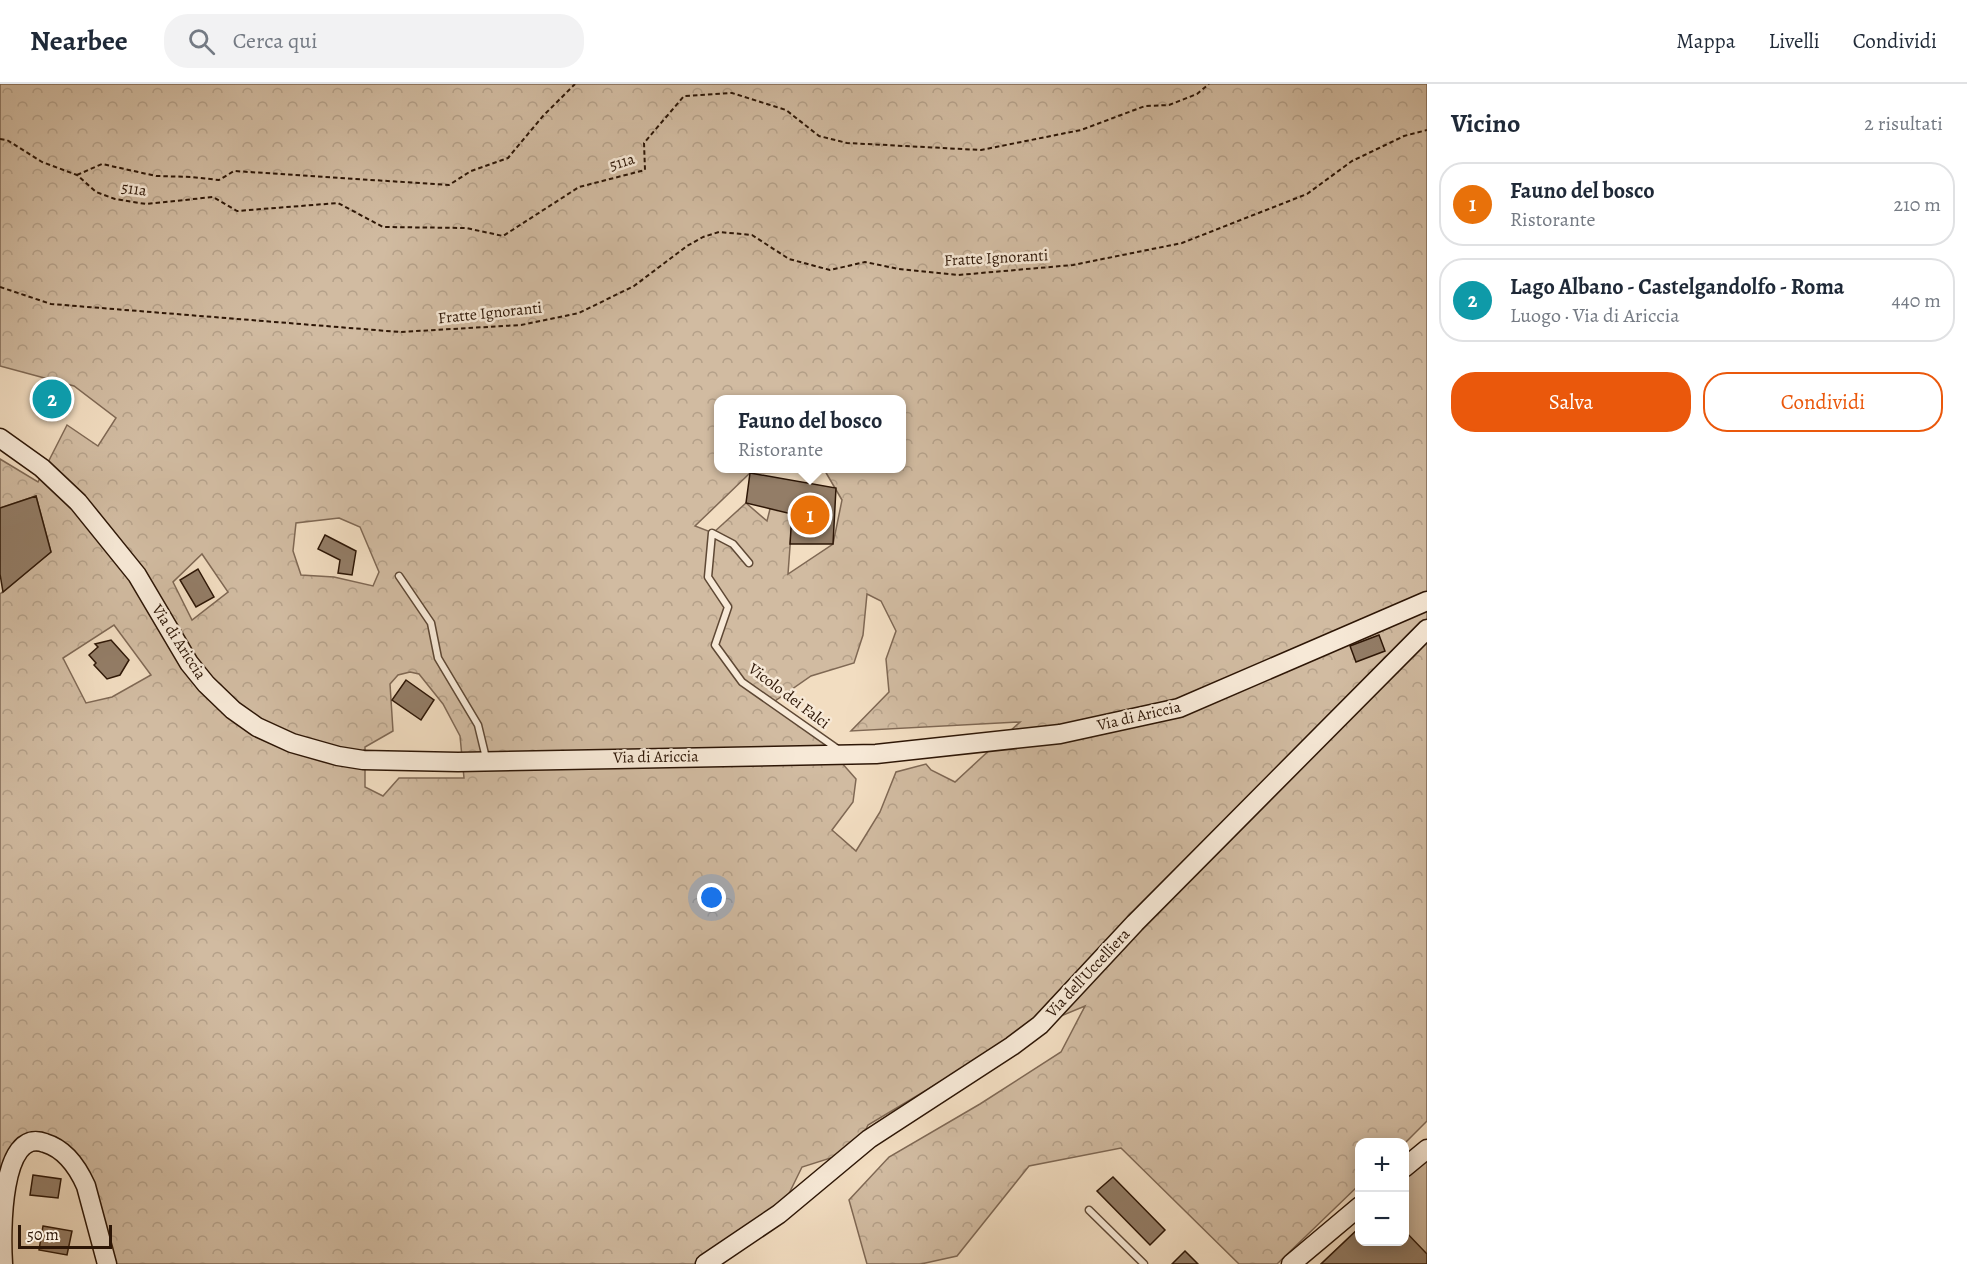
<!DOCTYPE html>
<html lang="it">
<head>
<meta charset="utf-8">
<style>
	:root { --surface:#fff; --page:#f2f2f3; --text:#1f2937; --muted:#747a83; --line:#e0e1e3; --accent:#ea580c }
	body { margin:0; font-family:Alegreya,serif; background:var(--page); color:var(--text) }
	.controls { position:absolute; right:18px; bottom:18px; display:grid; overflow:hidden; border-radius:12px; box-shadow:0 3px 15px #0003 }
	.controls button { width:54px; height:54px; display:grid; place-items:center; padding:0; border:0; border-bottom:2px solid var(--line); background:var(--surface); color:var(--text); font:30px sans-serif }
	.scale { position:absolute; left:18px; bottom:15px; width:94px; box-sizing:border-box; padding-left:6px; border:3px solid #2d1606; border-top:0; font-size:16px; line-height:21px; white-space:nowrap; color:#2d1606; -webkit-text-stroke:4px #f7e9d7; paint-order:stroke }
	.you { position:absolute; left:712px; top:814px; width:21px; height:21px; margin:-15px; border:4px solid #fff; border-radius:50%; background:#1a73e8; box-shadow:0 0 0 9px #1a73e833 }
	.badge { display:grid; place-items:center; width:39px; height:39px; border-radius:50%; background:var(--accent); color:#fff; font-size:20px; font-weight:700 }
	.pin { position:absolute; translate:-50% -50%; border:3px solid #fff; box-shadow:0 2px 6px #0006 }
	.popup { position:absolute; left:714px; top:311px; width:192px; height:78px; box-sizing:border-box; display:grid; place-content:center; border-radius:12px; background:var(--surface); filter:drop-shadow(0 2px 4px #0005); font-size:20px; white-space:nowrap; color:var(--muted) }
	.popup b { font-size:22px; color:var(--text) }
	.popup::after { content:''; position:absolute; left:50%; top:100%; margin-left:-12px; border:12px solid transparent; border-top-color:var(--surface) }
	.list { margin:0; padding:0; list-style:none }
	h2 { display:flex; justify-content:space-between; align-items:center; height:78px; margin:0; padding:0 24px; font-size:26px }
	h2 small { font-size:20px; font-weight:400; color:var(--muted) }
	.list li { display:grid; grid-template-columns:39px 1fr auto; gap:18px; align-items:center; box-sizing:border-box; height:84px; margin:0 12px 12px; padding:0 12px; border:2px solid var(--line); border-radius:24px }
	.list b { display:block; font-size:22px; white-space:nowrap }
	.list p { margin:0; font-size:20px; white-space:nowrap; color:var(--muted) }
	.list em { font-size:20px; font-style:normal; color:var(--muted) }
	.actions { display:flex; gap:12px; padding:18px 24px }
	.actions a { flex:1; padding:14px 0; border:2px solid var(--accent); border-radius:24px; text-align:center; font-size:21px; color:var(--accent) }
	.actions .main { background:var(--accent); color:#fff }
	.icon { flex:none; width:33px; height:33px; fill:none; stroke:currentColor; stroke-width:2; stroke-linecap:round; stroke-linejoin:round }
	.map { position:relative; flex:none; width:1427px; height:1180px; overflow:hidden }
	header { display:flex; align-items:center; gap:36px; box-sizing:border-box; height:84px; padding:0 30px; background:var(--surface); border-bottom:2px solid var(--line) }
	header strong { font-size:28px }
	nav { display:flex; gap:33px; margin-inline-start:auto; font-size:21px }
	.search { width:420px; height:54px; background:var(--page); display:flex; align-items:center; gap:15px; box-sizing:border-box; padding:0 21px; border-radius:24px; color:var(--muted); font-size:22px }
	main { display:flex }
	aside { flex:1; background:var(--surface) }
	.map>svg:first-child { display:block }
	.green { fill:#d1bba1; stroke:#7f6854; stroke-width:1.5 }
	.forest { fill:url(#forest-crowns); stroke:#7f6854; stroke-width:1.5; fill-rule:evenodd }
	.building { fill:#937d67; stroke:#2d1606; stroke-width:1.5 }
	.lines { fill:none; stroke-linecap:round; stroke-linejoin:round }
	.lane-casing { stroke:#5e4835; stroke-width:9 }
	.secondary-casing { stroke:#2d1606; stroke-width:21 }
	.path { stroke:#2d1606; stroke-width:2; stroke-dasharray:4.5 3; stroke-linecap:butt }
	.lane { stroke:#f7e9d7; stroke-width:6 }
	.secondary { stroke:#f7e9d7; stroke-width:18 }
	.labels { text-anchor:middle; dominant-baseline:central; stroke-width:5; stroke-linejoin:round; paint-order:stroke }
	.street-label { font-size:16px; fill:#2d1606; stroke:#f7e9d7 }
</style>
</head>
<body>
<header>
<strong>Nearbee</strong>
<div class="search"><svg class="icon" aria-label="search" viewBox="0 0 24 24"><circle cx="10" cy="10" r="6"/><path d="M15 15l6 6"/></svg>Cerca qui</div>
<nav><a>Mappa</a><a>Livelli</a><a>Condividi</a></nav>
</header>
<main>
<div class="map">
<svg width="1427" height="1180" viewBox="0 0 1427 1180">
	<defs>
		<pattern id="forest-crowns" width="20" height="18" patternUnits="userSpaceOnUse" patternTransform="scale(1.5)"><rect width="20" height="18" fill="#d1bba1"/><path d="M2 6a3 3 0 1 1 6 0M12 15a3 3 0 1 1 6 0" fill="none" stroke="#b4a089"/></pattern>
	</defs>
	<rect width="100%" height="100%" fill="#f2ddc1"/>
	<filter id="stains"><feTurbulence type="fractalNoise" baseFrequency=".00333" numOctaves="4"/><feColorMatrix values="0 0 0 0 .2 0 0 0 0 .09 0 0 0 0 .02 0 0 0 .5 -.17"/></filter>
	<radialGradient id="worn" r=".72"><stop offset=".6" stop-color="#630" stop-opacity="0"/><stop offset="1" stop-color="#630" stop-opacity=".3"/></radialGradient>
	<path class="green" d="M1427,1074V1180H1321L1359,1144L1360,1158H1404L1405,1094Z"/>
	<path class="forest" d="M0,0H1427V1037L1405,1059L1360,1058L1359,1101L1277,1180H1239L1121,1064L1029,1082L957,1172L921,1180H867L849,1116L889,1073L980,1020L1061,968L1085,922L1020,949L970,990L940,998L868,1041L856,1066L802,1083L779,1130L703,1180H107L66,1071L18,1064L0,1180V510L51,468L36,412L0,424V375L38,398L67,341L98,362L116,334L74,302L0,282ZM718,316H902V384H718ZM825,387L842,416L833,460L788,490L794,408L772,417L767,437L746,419L713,449L695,442L750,389ZM339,434L360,443L379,488L373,502L334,493L301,491L293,467L296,439ZM202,470L228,508L192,536L173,498ZM867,510L881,517L896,547L886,575L889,608L851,647L1020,638L955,698L931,686L926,680L896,688L880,728L856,767L832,746L853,718L856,695L810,643L775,617L811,592L854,579L863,551ZM114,541L151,591L112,613L86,619L63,574ZM410,588L419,590L443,620L460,652L464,694H399L383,712L365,703V663L393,647L390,600L398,591Z"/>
	<path class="building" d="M750,389L836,404L833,460H790L792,430L746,419Z
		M36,412L51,468L3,508L0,490V424Z
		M325,451L356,467L352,491L338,489L340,476L318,465Z
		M198,485L214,513L196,523L180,496Z
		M1379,551L1385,567L1356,578L1350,562Z
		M111,556L129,576L120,591L107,595L94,581L96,579L89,571L98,563L95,560Z
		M406,596L434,616L421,636L392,616Z
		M33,1091L61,1095L58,1114L30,1111Z
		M1113,1093L1165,1146L1150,1161L1097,1107Z
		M43,1142L72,1147L67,1171L39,1166Z
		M1359,1144V1158H1404V1146L1427,1170V1180H1321Z
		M1185,1167L1198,1180H1172Z"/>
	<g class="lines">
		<g class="lane-casing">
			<path id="lane" d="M749,479L733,460L712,449L708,493L728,523L715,561L742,598L839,666
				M399,492L431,539L438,574L478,641L486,674
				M1089,1126L1144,1180"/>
		</g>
		<g class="secondary-casing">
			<path id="secondary" d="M0,354L42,384L78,418L137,491L189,579L206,600L233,626L257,643L292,659L338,672L363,676L458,678L876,670L1060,650L1179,624L1427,517
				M1404,1084L1427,1065
				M3,1180C1,1150 0,1042 45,1059C65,1065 78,1084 86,1102L107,1180
				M705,1180L779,1130L869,1055L1012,962L1040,941L1135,839L1427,545
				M1291,1180L1360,1122"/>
		</g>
		<path class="path" d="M0,55L7,56L42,78L77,91L96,108L115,115L146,120L213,113L237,127L338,119L383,143L466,144L503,152L579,103L645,86L644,59L684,12L732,9L786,26L819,52L847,59L981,66L1081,46L1145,22L1169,21L1197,10L1209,0
			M77,91L102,80L156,92L192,93L219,96L234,87L449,101L471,87L508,74L543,32L575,0
			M0,203L51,220L400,248L521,241L579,229L634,202L687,162L703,153L719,148L752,151L789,175L830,186L865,178L899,185L958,191L1073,181L1182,159L1307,110L1352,77L1404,52L1427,46"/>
		<use href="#lane" class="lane"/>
		<use href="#secondary" class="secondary"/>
	</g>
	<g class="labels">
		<g class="street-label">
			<text transform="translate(622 78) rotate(-17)">511a</text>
			<text transform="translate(134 105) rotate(8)">511a</text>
			<text transform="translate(996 174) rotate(-3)">Fratte Ignoranti</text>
			<text transform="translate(490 229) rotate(-6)">Fratte Ignoranti</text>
			<text transform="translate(179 558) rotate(57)">Via di Ariccia</text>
			<text transform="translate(789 612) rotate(37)">Vicolo dei Falci</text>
			<text transform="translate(1139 632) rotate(-13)">Via di Ariccia</text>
			<text transform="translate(656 673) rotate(-1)">Via di Ariccia</text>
			<text transform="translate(1088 889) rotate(-47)">Via dell'Uccelliera</text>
		</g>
	</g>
	<rect width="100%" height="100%" filter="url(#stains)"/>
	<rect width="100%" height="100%" fill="url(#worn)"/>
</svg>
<div class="controls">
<button>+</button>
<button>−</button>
</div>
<div class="scale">50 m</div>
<div class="you"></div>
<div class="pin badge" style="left:810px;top:431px;background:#e8710a">1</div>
<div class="popup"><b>Fauno del bosco</b>Ristorante</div>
<div class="pin badge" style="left:52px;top:315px;background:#0f9aa8">2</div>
</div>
<aside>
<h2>Vicino<small>2 risultati</small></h2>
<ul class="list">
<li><span class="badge" style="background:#e8710a">1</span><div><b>Fauno del bosco</b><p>Ristorante</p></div><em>210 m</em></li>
<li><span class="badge" style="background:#0f9aa8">2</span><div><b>Lago Albano - Castelgandolfo - Roma</b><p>Luogo · Via di Ariccia</p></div><em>440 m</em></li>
</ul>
<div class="actions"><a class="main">Salva</a><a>Condividi</a></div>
</aside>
</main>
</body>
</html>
